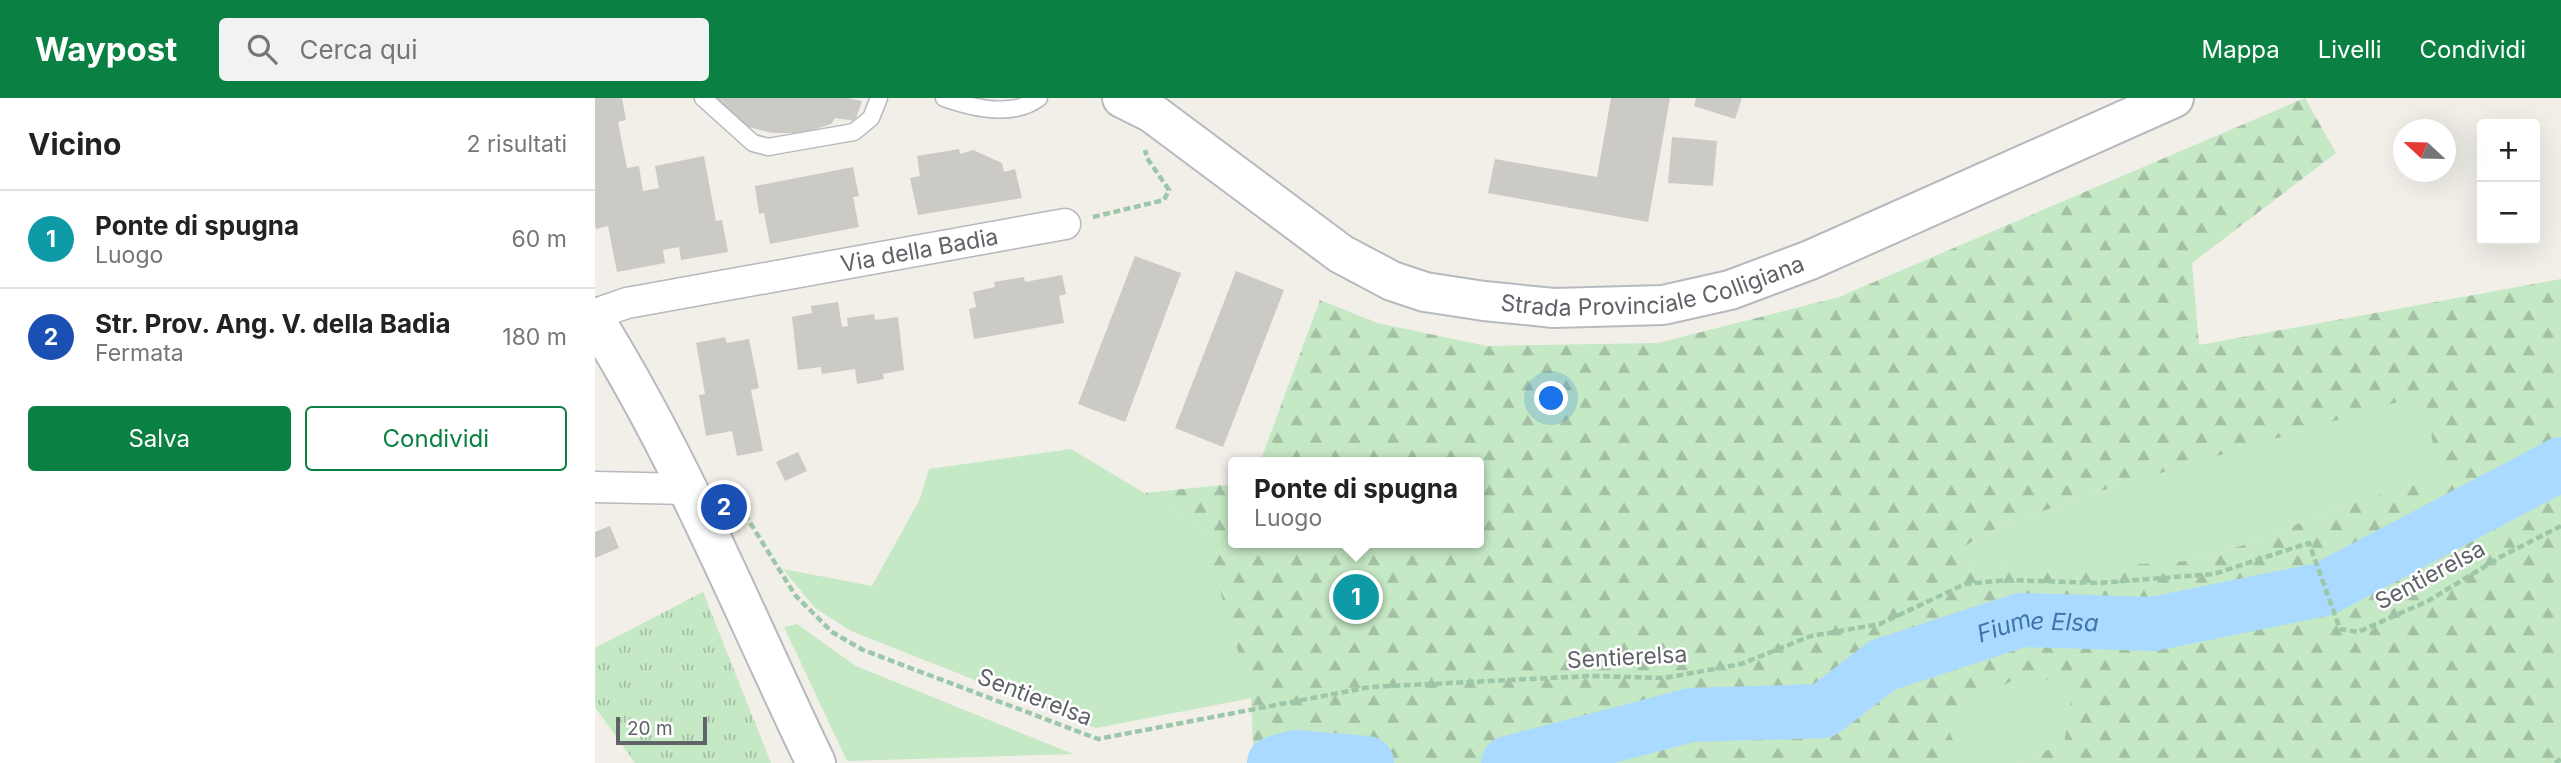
<!DOCTYPE html>
<html lang="it">
<head>
<meta charset="utf-8">
<style>
	:root { --surface:#fff; --page:#f2f2f2; --text:#222; --muted:#767676; --line:#e0e0e0; --accent:#0b8043 }
	body { margin:0; font-family:Inter,sans-serif; background:var(--page); color:var(--text) }
	.controls { position:absolute; right:21px; top:21px; display:grid; overflow:hidden; border-radius:7px; box-shadow:0 7px 28px #0002 }
	.controls button { width:63px; height:63px; display:grid; place-items:center; padding:0; border:0; border-bottom:2px solid var(--line); background:var(--surface); color:var(--text); font:35px sans-serif }
	.compass { position:absolute; left:1798px; top:21px; width:63px; height:63px; border-radius:50%; background:var(--surface); box-shadow:0 7px 28px #0002; rotate:292deg }
	.scale { position:absolute; left:21px; bottom:18px; width:91px; box-sizing:border-box; padding-left:7px; border:4px solid #5f6368; border-top:0; font-size:19px; line-height:24px; white-space:nowrap; color:#5f6368; -webkit-text-stroke:5px #fff; paint-order:stroke }
	.you { position:absolute; left:957px; top:301px; width:24px; height:24px; margin:-18px; border:5px solid #fff; border-radius:50%; background:#1a73e8; box-shadow:0 0 0 10px #1a73e833 }
	.badge { display:grid; place-items:center; width:46px; height:46px; border-radius:50%; background:var(--accent); color:#fff; font-size:23px; font-weight:700 }
	.pin { position:absolute; translate:-50% -50%; border:4px solid #fff; box-shadow:0 2px 7px #0006 }
	.popup { position:absolute; left:633px; top:359px; width:256px; height:91px; box-sizing:border-box; display:grid; place-content:center; border-radius:7px; background:var(--surface); filter:drop-shadow(0 2px 5px #0005); font-size:23px; white-space:nowrap; color:var(--muted) }
	.popup b { font-size:26px; color:var(--text) }
	.popup::after { content:''; position:absolute; left:50%; top:100%; margin-left:-14px; border:14px solid transparent; border-top-color:var(--surface) }
	.list { margin:0; padding:0; list-style:none }
	h2 { display:flex; justify-content:space-between; align-items:center; height:91px; margin:0; padding:0 28px; font-size:30px }
	h2 small { font-size:23px; font-weight:400; color:var(--muted) }
	.list li { display:grid; grid-template-columns:46px 1fr auto; gap:21px; align-items:center; box-sizing:border-box; height:98px; padding:0 28px; border-top:2px solid var(--line) }
	.list b { display:block; font-size:26px; white-space:nowrap }
	.list p { margin:0; font-size:23px; white-space:nowrap; color:var(--muted) }
	.list em { font-size:23px; font-style:normal; color:var(--muted) }
	.actions { display:flex; gap:14px; padding:21px 28px }
	.actions a { flex:1; padding:16px 0; border:2px solid var(--accent); border-radius:7px; text-align:center; font-size:24px; color:var(--accent) }
	.actions .main { background:var(--accent); color:#fff }
	.icon { flex:none; width:38px; height:38px; fill:none; stroke:currentColor; stroke-width:2; stroke-linecap:round; stroke-linejoin:round }
	.map { position:relative; flex:none; width:1966px; height:665px; overflow:hidden }
	header { display:flex; align-items:center; gap:42px; box-sizing:border-box; height:98px; padding:0 35px; background:var(--accent); color:#fff }
	header strong { font-size:33px }
	nav { display:flex; gap:38px; margin-inline-start:auto; font-size:24px }
	.search { width:490px; height:63px; background:var(--page); display:flex; align-items:center; gap:18px; box-sizing:border-box; padding:0 24px; border-radius:7px; color:var(--muted); font-size:26px }
	main { display:flex }
	aside { flex:1; background:var(--surface) }
	.map>svg:first-child { display:block }
	.grass { fill:url(#grass-tufts) }
	.forest { fill:url(#forest-firs); fill-rule:evenodd }
	.garden { fill:#c5e8c5 }
	.lines { fill:none; stroke-linecap:round; stroke-linejoin:round }
	.river { stroke:#aadaff; stroke-width:54 }
	.building { fill:#cccac5 }
	.service-casing { stroke:#b5b8bc; stroke-width:19 }
	.minor-casing { stroke:#b5b8bc; stroke-width:33 }
	.secondary-casing { stroke:#b6babf; stroke-width:42 }
	.path { stroke:#9cc7a9; stroke-width:4.5; stroke-dasharray:7 3.5; stroke-linecap:butt }
	.service { stroke:#fff; stroke-width:16 }
	.minor { stroke:#fff; stroke-width:30 }
	.secondary { stroke:#fff; stroke-width:38 }
	.labels { text-anchor:middle; dominant-baseline:central; stroke-width:5; stroke-linejoin:round; paint-order:stroke }
	.street-label { font-size:23px; fill:#5f6368; stroke:#fff }
	.water-label { font-size:24px; font-style:italic; fill:#4174aa; stroke:#fff }
</style>
</head>
<body>
<header>
<strong>Waypost</strong>
<div class="search"><svg class="icon" aria-label="search" viewBox="0 0 24 24"><circle cx="10" cy="10" r="6"/><path d="M15 15l6 6"/></svg>Cerca qui</div>
<nav><a>Mappa</a><a>Livelli</a><a>Condividi</a></nav>
</header>
<main>
<aside>
<h2>Vicino<small>2 risultati</small></h2>
<ul class="list">
<li><span class="badge" style="background:#0f9aa8">1</span><div><b>Ponte di spugna</b><p>Luogo</p></div><em>60 m</em></li>
<li><span class="badge" style="background:#1a4fb4">2</span><div><b>Str. Prov. Ang. V. della Badia</b><p>Fermata</p></div><em>180 m</em></li>
</ul>
<div class="actions"><a class="main">Salva</a><a>Condividi</a></div>
</aside>
<div class="map">
<svg width="1966" height="665" viewBox="0 0 1966 665">
	<defs>
		<pattern id="grass-tufts" width="24" height="20" patternUnits="userSpaceOnUse" patternTransform="scale(1.75)"><rect width="24" height="20" fill="#c5e8c5"/><path d="M3 7l-1-3M5 7V3M7 7l1-3M15 17l-1-3M17 17v-4M19 17l1-3" fill="none" stroke="#a3c0a4"/></pattern>
		<pattern id="forest-firs" width="22" height="20" patternUnits="userSpaceOnUse" patternTransform="scale(1.75)"><rect width="22" height="20" fill="#c5e8c5"/><path d="M5 1l3.5 6h-7zM16 11l3.5 6h-7z" fill="#a3c0a4"/></pattern>
	</defs>
	<rect width="100%" height="100%" fill="#f1efe8"/>
	<path class="grass" d="M108,494L176,665H40L0,609V550Z"/>
	<path class="forest" d="M1710,0L1741,55L1597,165L1604,247L1966,181V665H1426L1469,644L1479,581L1418,583L1350,622L1368,665H659L656,600L606,429L549,395L638,386V445H884V364H665L725,202L782,225L892,248L1063,245L1244,199ZM1829,297L1756,405L1645,448L1591,463L1419,469L1371,466L1360,455L1391,435L1486,399Z"/>
	<path class="garden" d="M1829,296L1844,379L1756,405L1645,448L1591,463L1516,468L1419,469L1371,466L1359,455L1391,435L1486,399Z
		M476,351L606,429L657,600L501,630L256,533L220,510L188,471L277,488L325,401L334,371Z
		M202,526L261,568L478,656L252,663L189,529Z
		M1480,581L1469,644L1426,665H1368L1349,622L1418,582Z"/>
	<g class="lines">
		<g class="river">
			<path d="M679,665L701,659L772,665"/>
			<path id="s1" d="M913,665L1096,617L1228,613L1288,567L1426,522L1558,526L1729,491L1966,366"/>
		</g>
	</g>
	<path class="building" d="M0,0H27L31,22L23,24L32,70L44,68L48,93L64,90L60,68L109,58L121,123L127,122L133,154L86,162L84,149L68,152L70,165L22,174L13,128L1,131L0,127Z
		M119,0H253L267,3L260,23L240,20L236,26L210,35H177L153,29L131,14Z
		M1016,0H1075L1053,124L893,95L900,61L1002,79Z
		M1101,0H1147L1140,21L1099,8Z
		M1077,39L1122,43L1118,88L1073,85Z
		M364,51L365,56L378,52L407,65L409,74L420,71L427,100L323,117L315,80L325,78L322,58Z
		M258,69L264,98L258,99L264,129L175,146L169,115L164,116L160,88Z
		M540,158L586,175L530,324L483,306Z
		M641,173L689,192L628,349L580,330Z
		M467,177L471,196L464,198L469,225L379,241L374,211L381,209L378,194L400,189L399,184L429,179L430,184Z
		M243,204L247,229L253,228L252,220L279,216L280,222L303,219L309,272L288,276L289,281L262,286L260,271L227,276L226,269L203,272L197,219L217,215L216,208Z
		M130,239L132,245L154,241L164,290L156,292L168,353L142,358L137,333L111,338L104,297L110,296L101,245Z
		M203,354L212,373L190,383L181,364Z
		M15,428L24,450L0,460V434Z"/>
	<g class="lines">
		<g class="service-casing">
			<path id="service" d="M108,0L158,45L173,49L259,34L276,20L284,0
				M349,0C377,10 418,20 444,0"/>
		</g>
		<g class="minor-casing">
			<g id="minor">
				<path id="s2" d="M0,216L32,205L470,126"/>
				<path d="M0,389L93,391"/>
			</g>
		</g>
		<g class="secondary-casing">
			<g id="secondary">
				<path id="s3" d="M527,0L557,15L746,156L797,183L830,194L889,203L959,210L1068,207L1135,192L1215,162L1579,0"/>
				<path d="M0,222C88,363 149,516 221,665"/>
			</g>
		</g>
		<path class="path" d="M498,119L569,102L574,92L552,60L550,52
			M137,404L141,402L200,497L237,534L268,552L503,641L775,589L995,578L1070,580L1146,566L1216,538L1285,526L1370,486L1412,482L1503,485L1619,476L1714,445L1745,531L1763,534L1833,503L1907,458L1966,428
			M1960,665L1966,661"/>
		<use href="#service" class="service"/>
		<use href="#minor" class="minor"/>
		<use href="#secondary" class="secondary"/>
	</g>
	<g class="labels">
		<g class="street-label">
			<text stroke="none"><textPath href="#s2" startOffset="331">Via della Badia</textPath></text>
			<text stroke="none"><textPath href="#s3" startOffset="593">Strada Provinciale Colligiana</textPath></text>
			<text transform="translate(1835 477) rotate(-28)">Sentierelsa</text>
			<text transform="translate(1032 559) rotate(-3)">Sentierelsa</text>
			<text transform="translate(440 599) rotate(21)">Sentierelsa</text>
		</g>
		<g class="water-label">
			<text stroke="none"><textPath href="#s1" startOffset="558">Fiume Elsa</textPath></text>
		</g>
	</g>
</svg>
<div class="controls">
<button>+</button>
<button>−</button>
</div>
<svg class="compass" viewBox="-18 -18 36 36"><path d="M0-13l5 13h-10z" fill="#e53935"/><path d="M0 13l5-13h-10z" fill="#767676"/></svg>
<div class="scale">20 m</div>
<div class="you"></div>
<div class="pin badge" style="left:761px;top:499px;background:#0f9aa8">1</div>
<div class="popup"><b>Ponte di spugna</b>Luogo</div>
<div class="pin badge" style="left:129px;top:409px;background:#1a4fb4">2</div>
</div>
</main>
</body>
</html>
